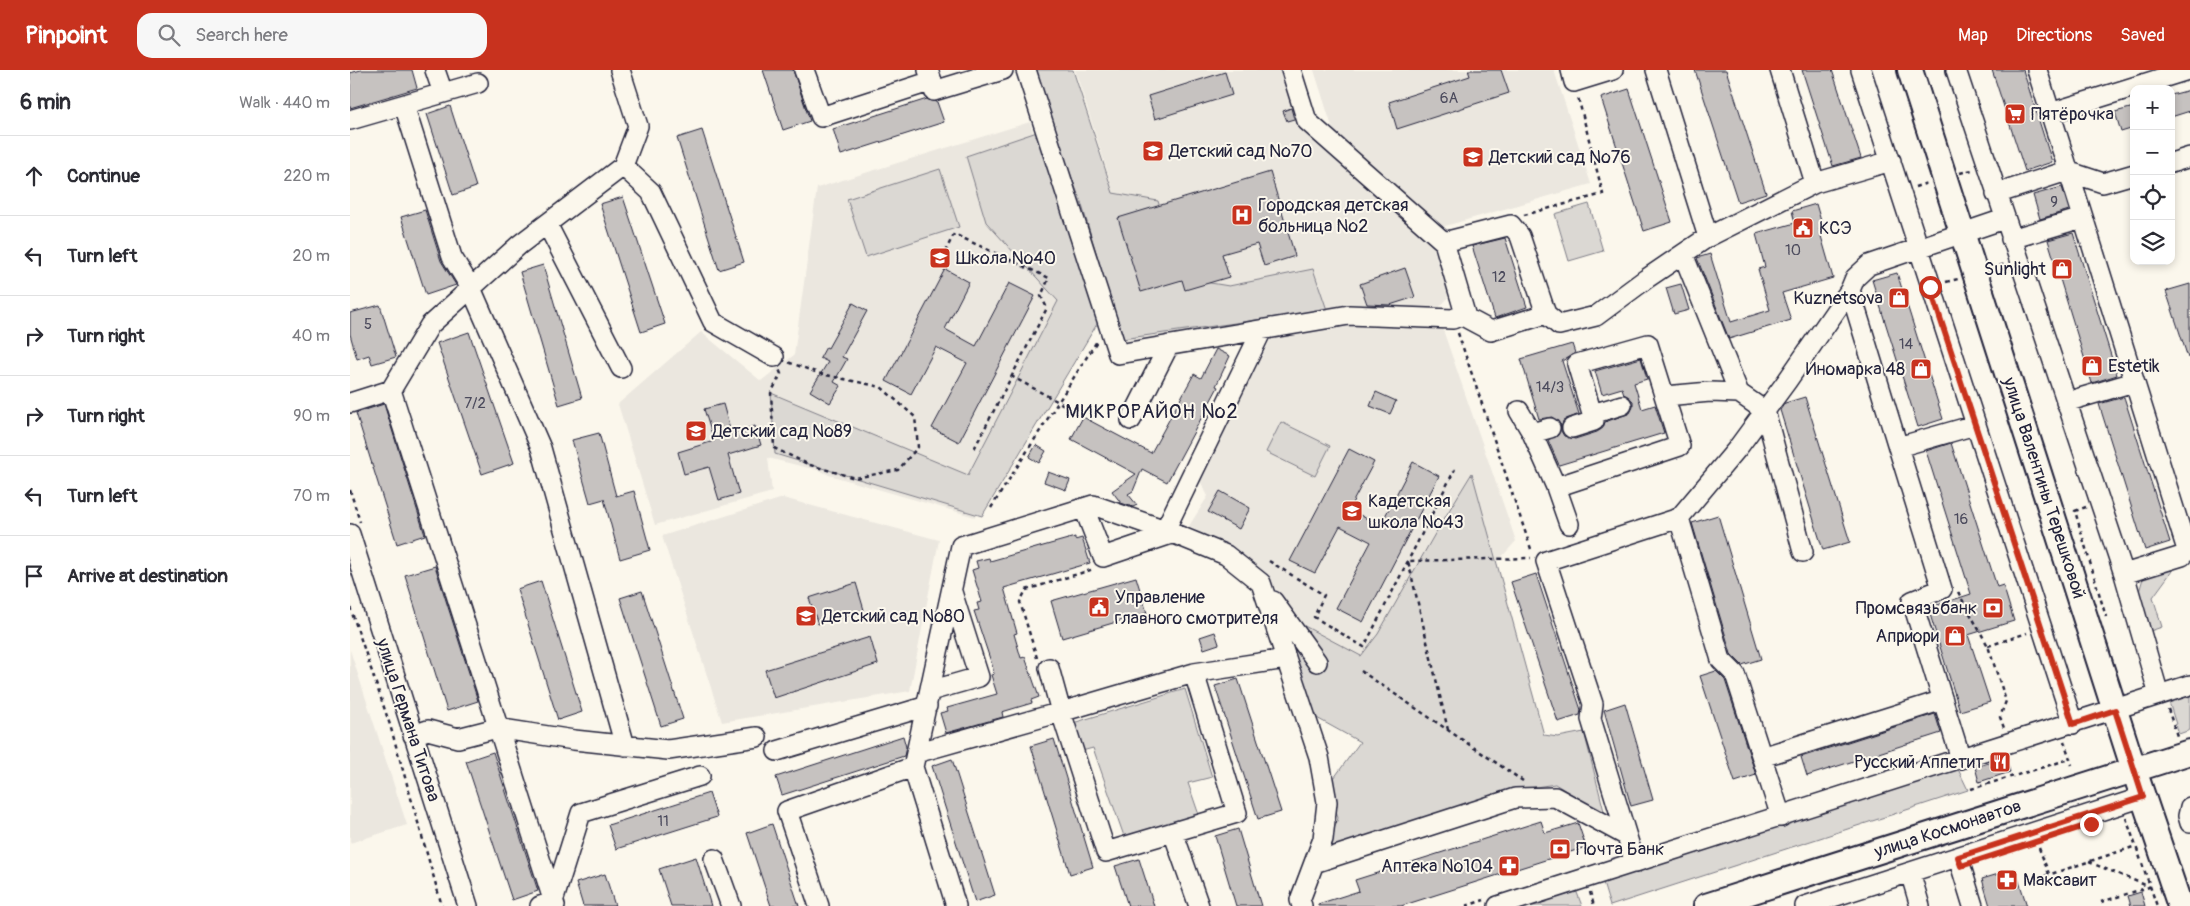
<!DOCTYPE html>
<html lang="en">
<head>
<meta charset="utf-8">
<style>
	:root { --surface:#fff; --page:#f7f7f7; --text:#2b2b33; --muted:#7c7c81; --line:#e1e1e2; --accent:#c8321e }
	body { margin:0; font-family:Pangolin,sans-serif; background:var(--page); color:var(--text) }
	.controls { position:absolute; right:15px; top:15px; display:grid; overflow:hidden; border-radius:10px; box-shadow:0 2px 8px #0003 }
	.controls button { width:45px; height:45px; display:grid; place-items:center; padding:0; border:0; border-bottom:1px solid var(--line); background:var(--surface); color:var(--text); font:25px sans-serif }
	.stop { position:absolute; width:15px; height:15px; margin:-11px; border:4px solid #c8321e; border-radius:50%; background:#fff }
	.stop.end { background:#c8321e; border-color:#fff; box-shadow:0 1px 5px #0008 }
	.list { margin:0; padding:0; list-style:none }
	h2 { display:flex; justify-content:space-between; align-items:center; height:65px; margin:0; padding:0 20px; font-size:21px }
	h2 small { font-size:16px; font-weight:400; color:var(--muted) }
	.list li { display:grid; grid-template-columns:32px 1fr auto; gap:15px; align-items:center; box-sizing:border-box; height:80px; padding:0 20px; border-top:1px solid var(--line) }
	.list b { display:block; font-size:19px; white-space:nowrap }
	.list em { font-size:16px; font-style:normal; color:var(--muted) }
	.icon { flex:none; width:28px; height:28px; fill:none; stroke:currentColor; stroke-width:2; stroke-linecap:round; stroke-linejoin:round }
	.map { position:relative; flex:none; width:1840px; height:836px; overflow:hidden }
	header { display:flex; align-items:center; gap:30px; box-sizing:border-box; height:70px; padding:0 25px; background:var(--accent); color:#fff }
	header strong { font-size:24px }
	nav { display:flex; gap:28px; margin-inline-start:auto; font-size:18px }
	.search { width:350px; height:45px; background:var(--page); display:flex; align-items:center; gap:12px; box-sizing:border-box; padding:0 18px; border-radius:15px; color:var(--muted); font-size:19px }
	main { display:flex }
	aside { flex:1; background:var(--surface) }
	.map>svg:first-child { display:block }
	.built { fill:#ebe7df }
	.green { fill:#dbd8d3; stroke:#7e7d87 }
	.building { fill:#c6c2c0; stroke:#22223b }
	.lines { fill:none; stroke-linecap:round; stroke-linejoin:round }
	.minor-casing { stroke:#22223b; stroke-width:22 }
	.major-casing { stroke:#22223b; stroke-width:28 }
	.path { stroke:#22223b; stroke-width:2.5; stroke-dasharray:4 4; stroke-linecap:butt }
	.minor { stroke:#fbf7ec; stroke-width:19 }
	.major { stroke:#fbf7ec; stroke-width:24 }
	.route { stroke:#c8321e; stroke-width:6 }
	.labels { text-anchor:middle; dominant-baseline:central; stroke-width:4; stroke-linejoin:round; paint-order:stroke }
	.number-label { font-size:15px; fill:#4b4a5c }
	.poi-label { font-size:18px; fill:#22223b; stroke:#fbf7ec; text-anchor:start }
	.street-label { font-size:18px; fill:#22223b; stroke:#fbf7ec }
	.quarter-label { font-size:20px; letter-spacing:1px; fill:#22223b; stroke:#fbf7ec }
</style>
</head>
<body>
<header>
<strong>Pinpoint</strong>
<div class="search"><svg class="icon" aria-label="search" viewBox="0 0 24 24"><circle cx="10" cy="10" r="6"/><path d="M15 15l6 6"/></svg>Search here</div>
<nav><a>Map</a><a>Directions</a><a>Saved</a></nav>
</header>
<main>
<aside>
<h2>6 min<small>Walk · 440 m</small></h2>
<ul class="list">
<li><svg class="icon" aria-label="ahead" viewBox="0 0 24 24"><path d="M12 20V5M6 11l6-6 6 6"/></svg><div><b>Continue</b></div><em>220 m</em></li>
<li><svg class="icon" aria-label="left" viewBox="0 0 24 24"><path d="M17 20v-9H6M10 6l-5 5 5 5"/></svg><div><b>Turn left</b></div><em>20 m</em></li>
<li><svg class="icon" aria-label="right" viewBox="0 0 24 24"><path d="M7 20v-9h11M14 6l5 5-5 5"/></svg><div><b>Turn right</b></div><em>40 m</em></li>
<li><svg class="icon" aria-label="right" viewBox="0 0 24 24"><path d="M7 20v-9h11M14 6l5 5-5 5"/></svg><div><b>Turn right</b></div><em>90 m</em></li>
<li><svg class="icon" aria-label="left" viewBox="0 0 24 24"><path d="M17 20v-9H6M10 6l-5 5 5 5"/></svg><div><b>Turn left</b></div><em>70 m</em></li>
<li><svg class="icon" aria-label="arrive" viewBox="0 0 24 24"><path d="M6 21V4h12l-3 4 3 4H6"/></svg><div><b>Arrive at destination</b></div></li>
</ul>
</aside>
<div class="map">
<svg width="1840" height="836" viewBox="0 0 1840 836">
	<rect width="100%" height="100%" fill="#fbf7ec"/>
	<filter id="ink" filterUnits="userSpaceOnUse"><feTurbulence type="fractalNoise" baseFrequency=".02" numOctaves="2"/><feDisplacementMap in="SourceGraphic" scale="10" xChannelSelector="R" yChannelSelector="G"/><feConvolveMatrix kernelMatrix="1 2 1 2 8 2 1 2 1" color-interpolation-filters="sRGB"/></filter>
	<g filter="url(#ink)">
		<path class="built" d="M725,0H934L951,51L1081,170L1087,188L1096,187L1104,203L1097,229L1087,240L769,275L724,121L760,110Z
			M964,0H1204L1241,114L1092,157L983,60Z
			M680,52L745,259L625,447L479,405L471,401L418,388L422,422L305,455L268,334L351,262L411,311L444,285L467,118Z
			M995,253L1092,257L1166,471L1110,534L1003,617L911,500L839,456L858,426L849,409L924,263Z
			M433,428L589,470L560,621L372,652L312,466Z
			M0,580L57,755L0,773Z"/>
		<path class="green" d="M681,0H723L763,123L808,131L830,208L879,216L963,199L977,240L772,269L731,132Z
			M687,62L750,249L632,446L425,384L421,323L618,405L708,231L636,152L616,86Z
			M590,99L609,157L516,187L497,129Z
			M1239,134L1253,181L1219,191L1205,144Z
			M931,352L980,376L965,406L916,382Z
			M1122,403L1194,665L1208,667L1234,662L1255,745L1205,714L1173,719L976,782L988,748L979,715L1010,672L965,647L941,573L943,550L1011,586L1028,564L1086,462Z
			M1820,496L1822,501L1803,527L1812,557L1800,561L1788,525L1794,505Z
			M835,619L862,707L838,713L849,745L775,769L743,678L732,681L723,653Z
			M1840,626V660L1829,664L1819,632Z
			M1608,699L1618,720L1260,836L1253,813Z
			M1226,820L1232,836H1174Z"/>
		<path class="building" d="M11,0H62L67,18L0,38V3Z
			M413,0H443L460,51L433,60Z
			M1118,0H1151L1159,23L1047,59L1039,32L1120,6Z
			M1345,0H1376L1416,123L1388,132Z
			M1452,0H1482L1511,88L1483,96Z
			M1642,0H1673L1702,92L1675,101Z
			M875,2L882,25L805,49L798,26Z
			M1279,19L1322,152L1294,161L1251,28Z
			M1840,20V41L1821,47V25Z
			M577,29L587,32L594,52L491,85L483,59Z
			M100,36L126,117L103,125L77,44Z
			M1784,37V58L1771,62L1765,42Z
			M941,38L944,49L937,51L933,41Z
			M352,60L394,192L369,200L327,68Z
			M920,102L945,186L914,196L907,174L872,184L879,207L835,220L832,210L791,222L768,148Z
			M1712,117L1719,140L1690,149L1683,125Z
			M273,127L315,254L291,262L250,134Z
			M1466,134L1473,158L1469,159L1483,208L1432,223L1441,250L1379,269L1347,188L1360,184L1381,252L1420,240L1408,199L1415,197L1406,164L1445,153L1442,141Z
			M75,140L91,191L106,215L76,225L51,147Z
			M1723,163L1767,305L1742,313L1698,170Z
			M1155,168L1177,237L1145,248L1122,176Z
			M193,195L232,328L209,335L170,202Z
			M1055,198L1065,227L1040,235L1017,234L1010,214Z
			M595,199L619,212L595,259L626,276L659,213L685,226L609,372L582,358L617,293L586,277L561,324L536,311Z
			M1547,203L1593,349L1568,357L1522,210Z
			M1331,214L1339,240L1324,244L1316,218Z
			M1840,214V287L1838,288L1816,221Z
			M503,233L517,241L492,287L497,289L484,312L491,316L480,333L460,321L478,292L470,288L476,277L478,278Z
			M30,235L46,287L22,294L19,285L7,289L0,264V243Z
			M119,262L164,393L132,404L87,273Z
			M1222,274L1225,283L1212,291L1229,344L1213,351L1211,361L1214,366L1225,369L1247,362L1253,358L1255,352L1280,343L1283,337V331L1274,324L1272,318L1252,324L1245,301L1291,288L1297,309L1284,313L1292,339L1305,335L1314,363L1209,395L1198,370L1208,365L1211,355L1202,347L1189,349L1171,289Z
			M866,279L880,286L866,316L868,317L817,412L792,399L783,421L778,424L787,435L783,437L771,433L762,421L786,404L721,369L733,347L801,383L844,304L851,308Z
			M1026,322L1046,331L1040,344L1020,336Z
			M1455,327L1500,472L1473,480L1430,340L1435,333Z
			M1774,327L1820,472L1795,480L1749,334Z
			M34,334L75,465L47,474L6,343Z
			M373,334L381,363L405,356L411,375L378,385L389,424L369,430L359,397L334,404L328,382L364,371L354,339Z
			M249,363L266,426L284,421L300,480L270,489L254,429L240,433L222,370Z
			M1601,373L1647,517L1653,515L1664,551L1618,565L1640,632L1610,641L1578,538L1621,524L1576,381Z
			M686,375L696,381L689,393L679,387Z
			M999,379L1024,392L999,439L1030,456L1063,392L1089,406L1013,552L986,538L1021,472L990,456L965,503L940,491Z
			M698,402L720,410L716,420L694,412Z
			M870,421L900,438L889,459L858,442Z
			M1368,445L1411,589L1392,595L1381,584L1342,453Z
			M725,467V470L732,468L740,493L654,518L667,563L664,564L671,588L675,587L689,627L681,630L682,633L652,642L653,647L596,663L590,643L598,641L597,638L647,624L641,605L644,604L642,595L624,541L629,540L627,533L632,532L622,500L628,498L626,491L639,488L640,491Z
			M85,496L128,631L97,641L55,505Z
			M1186,504L1231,640L1230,645L1208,652L1161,512Z
			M786,507L797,543L712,568L701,531Z
			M191,511L232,642L208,650L167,519Z
			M506,513L514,540L468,554L459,528Z
			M292,521L333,649L311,656L270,528Z
			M865,562L869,574L854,579L850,567Z
			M520,567L528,594L424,628L415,600Z
			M1366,601L1375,610L1406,705L1385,712L1350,606Z
			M888,609L931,742L908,749L865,616Z
			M1275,633L1303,730L1281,736L1254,640Z
			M1585,644L1591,663L1457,706L1451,687Z
			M553,666L556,677L554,686L432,725L426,707Z
			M704,669L743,797L720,804L681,676Z
			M143,682L188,821L162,830L116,691Z
			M1656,688L1660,702L1629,712L1625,697Z
			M602,689L645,825L625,832L582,696Z
			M359,723L367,747L266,779L258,755Z
			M1191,751L1195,763L1228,753L1236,777L1051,836H968V834L1009,821L1005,810Z
			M422,754L449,836H421L397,763Z
			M888,759L911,836H886L865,766Z
			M346,787L361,836H321L309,799Z
			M789,789L804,836H778L765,796Z
			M1665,799L1677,836H1640L1632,809Z
			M255,804L265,836H233L226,813Z
			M1791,822L1795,836H1781L1778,826Z"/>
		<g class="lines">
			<g class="minor-casing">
				<path id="minor" d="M85,0L93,23
					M454,0L471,47L582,11L578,0
					M676,0L768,284L999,245L1103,249L1111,245L1141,261L1196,244
					M941,0L957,51L1094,172L1161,155L1170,166L1196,244L1209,255L1246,246L1296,209L1358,167L1465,113
					M1221,0L1224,12L1263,0
					M1306,0L1358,167
					M1430,0L1465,113L1541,91
					M1511,0L1723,654
					M1606,0L1774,504L1809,625
					M1687,0L1837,480
					M582,11L584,21L653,0
					M54,35L102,187L121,218L191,378L275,676
					M1700,43L1838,0
					M0,50L128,13
					M1821,93L1840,87
					M273,96L301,122L363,252L424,287
					M1646,124L1717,101L1753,113L1784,104
					M197,154L271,298
					M1661,169L1732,148
					M1094,172L1116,247
					M1333,184L1389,323L1415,341L1453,482
					M41,320L80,255L169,175L273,96L288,56L270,0
					M1315,326L1360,322L1389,323
					M1716,332L1784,312
					M0,333L41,320L205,836
					M1169,341L1182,363
					M781,350L819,275
					M1625,355L1548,377L1500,220L1505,208L1519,195L1654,149
					M1200,358L1182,363L1206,417L1219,454
					M1222,358L1244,351L1242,344
					M1548,377L1592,519L1562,531L1611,689
					M1206,417L1330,376L1298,274L1227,294L1242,344L1272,335
					M734,438L753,487L824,463
					M1329,448L1371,590L1385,604L1431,747
					M815,460L912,260
					M0,464L118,836
					M1774,504L1832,486L1840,476
					M923,531L967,592
					M844,603L711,642L756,782L887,743L844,603L936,589
					M580,621L629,607L602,522
					M63,665L78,660L108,668L147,658L224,670L318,680L407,667
					M427,681L577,636
					M566,683L711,642L699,598
					M1412,687L1593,630
					M1840,737L1838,746L1840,753
					M823,762L849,836
					M1608,787L1623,836
					M364,789L381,836
					M964,793L1165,728L1205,727L1275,765
					M1285,793L1241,649L1243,634L1196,491L1329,448L1387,379L1437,311L1500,220
					M1560,802L1570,836
					M190,836L203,832L231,743L350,706
					M469,836L437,741L563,697
					M606,836L563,697L611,476L743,435L815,460L876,485L911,513L969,687L977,732L973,769L950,830L952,836
					M1148,836L1840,615
					M1455,836L1793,727"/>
			</g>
			<g class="major-casing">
				<path id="major" d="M1560,0L1784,700L1830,836
					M1356,836L1840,682"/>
			</g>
			<path class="path" d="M1610,103L1622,100
				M1565,117L1577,113
				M1174,145L1253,124L1228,27
				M595,182L604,164L699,208L691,226L697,238L624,379
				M1642,198L1656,194
				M1596,212L1608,209
				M1108,263L1182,482
				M424,287L471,304L531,317L565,347L568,377L548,400L505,408L460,395L424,378L421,323L431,304Z
				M661,306L727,342
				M0,420L10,452
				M1736,437L1725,441L1756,547
				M641,438L747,271
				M919,491L974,525L964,547L1014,577L1105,399
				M1608,522L1638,576L1656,631L1650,647L1654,658
				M0,537L40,655L92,836
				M1638,576L1677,563
				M687,588L670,532L676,520L744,499
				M1011,601L1173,711
				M1818,639L1827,666
				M1098,660L1058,491L1181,488
				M1714,671L1722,695
				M1621,719L1720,689
				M1776,748L1807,836
				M1689,778L1699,804
				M1739,792L1800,817
				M1695,806L1786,776
				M1240,822L1244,836
				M1751,832L1799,817
				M1116,836L1134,830"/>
			<use href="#minor" class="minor"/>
			<use href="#major" class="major"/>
		</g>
	</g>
	<g class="lines" filter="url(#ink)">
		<path class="route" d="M1580,217L1723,654L1765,640L1793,727L1608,787L1611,796L1741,754"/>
	</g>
	<defs>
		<g id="supermarket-square" transform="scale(1.125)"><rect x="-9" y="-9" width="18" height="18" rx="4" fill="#c8321e" stroke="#fbf7ec"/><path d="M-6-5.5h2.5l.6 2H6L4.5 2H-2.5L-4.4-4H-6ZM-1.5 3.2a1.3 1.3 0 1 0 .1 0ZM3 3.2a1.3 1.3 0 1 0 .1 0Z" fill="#fff"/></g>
		<g id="school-square" transform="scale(1.125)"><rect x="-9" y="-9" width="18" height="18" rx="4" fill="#c8321e" stroke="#fbf7ec"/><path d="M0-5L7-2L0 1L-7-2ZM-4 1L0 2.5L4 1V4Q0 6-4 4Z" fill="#fff"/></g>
		<g id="hospital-square" transform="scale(1.125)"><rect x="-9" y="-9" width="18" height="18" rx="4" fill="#c8321e" stroke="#fbf7ec"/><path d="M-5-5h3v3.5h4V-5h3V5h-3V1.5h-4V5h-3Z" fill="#fff"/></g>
		<g id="civic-square" transform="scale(1.125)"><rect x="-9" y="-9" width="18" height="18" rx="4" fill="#c8321e" stroke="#fbf7ec"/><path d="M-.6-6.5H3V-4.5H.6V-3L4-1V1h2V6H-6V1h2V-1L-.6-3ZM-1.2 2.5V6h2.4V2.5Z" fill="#fff"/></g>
		<g id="shop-square" transform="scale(1.125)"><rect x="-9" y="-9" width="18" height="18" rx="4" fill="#c8321e" stroke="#fbf7ec"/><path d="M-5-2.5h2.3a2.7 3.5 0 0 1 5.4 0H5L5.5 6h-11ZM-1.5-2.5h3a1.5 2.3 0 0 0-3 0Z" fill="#fff"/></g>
		<g id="bank-square" transform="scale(1.125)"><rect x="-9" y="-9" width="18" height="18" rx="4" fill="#c8321e" stroke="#fbf7ec"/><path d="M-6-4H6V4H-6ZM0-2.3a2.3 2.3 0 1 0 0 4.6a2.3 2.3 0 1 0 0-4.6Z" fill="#fff"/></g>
		<g id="restaurant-square" transform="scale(1.125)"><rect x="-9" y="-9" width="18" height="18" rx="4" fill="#c8321e" stroke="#fbf7ec"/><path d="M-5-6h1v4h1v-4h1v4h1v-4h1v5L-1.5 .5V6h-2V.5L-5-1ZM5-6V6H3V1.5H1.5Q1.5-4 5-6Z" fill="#fff"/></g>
		<g id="pharmacy-square" transform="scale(1.125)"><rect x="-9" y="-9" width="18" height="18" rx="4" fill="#c8321e" stroke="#fbf7ec"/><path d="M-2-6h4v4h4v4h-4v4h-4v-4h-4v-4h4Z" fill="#fff"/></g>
	</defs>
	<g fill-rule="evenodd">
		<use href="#supermarket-square" x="1665" y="44"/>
		<use href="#school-square" x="803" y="81"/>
		<use href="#school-square" x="1123" y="87"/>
		<use href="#hospital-square" x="892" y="145"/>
		<use href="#civic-square" x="1453" y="158"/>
		<use href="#school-square" x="590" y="188"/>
		<use href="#shop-square" x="1712" y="199"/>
		<use href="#shop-square" x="1549" y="228"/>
		<use href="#shop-square" x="1742" y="296"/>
		<use href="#shop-square" x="1571" y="299"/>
		<use href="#school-square" x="346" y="361"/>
		<use href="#school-square" x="1002" y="441"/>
		<use href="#civic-square" x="749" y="537"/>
		<use href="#bank-square" x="1643" y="538"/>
		<use href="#school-square" x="456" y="546"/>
		<use href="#shop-square" x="1605" y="566"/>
		<use href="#restaurant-square" x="1650" y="692"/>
		<use href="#bank-square" x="1210" y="779"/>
		<use href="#pharmacy-square" x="1159" y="796"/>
		<use href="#pharmacy-square" x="1657" y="810"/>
	</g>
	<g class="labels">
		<g class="number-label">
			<text x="1099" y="28">6А</text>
			<text x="1704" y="132">9</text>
			<text x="1443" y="180">10</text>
			<text x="1149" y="207">12</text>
			<text x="18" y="254">5</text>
			<text x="1556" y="274">14</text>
			<text x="1200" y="317">14/3</text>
			<text x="125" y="333">7/2</text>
			<text x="1611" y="449">16</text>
			<text x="313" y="751">11</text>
		</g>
		<g class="poi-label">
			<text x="1681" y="44">Пятёрочка</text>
			<text x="819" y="81">Детский сад №70</text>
			<text x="1139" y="87">Детский сад №76</text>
			<text x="908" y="135">Городская детская<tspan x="908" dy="21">больница №2</tspan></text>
			<text x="1469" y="158">КСЭ</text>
			<text x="606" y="188">Школа №40</text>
			<text x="1696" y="199" text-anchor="end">Sunlight</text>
			<text x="1533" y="228" text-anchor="end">Kuznetsova</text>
			<text x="1758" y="296">Estetik</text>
			<text x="1555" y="299" text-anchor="end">Иномарка 48</text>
			<text x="362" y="361">Детский сад №89</text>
			<text x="1018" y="431">Кадетская<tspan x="1018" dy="21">школа №43</tspan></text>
			<text x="765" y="527">Управление<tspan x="765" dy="21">главного смотрителя</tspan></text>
			<text x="1627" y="538" text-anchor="end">Промсвязьбанк</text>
			<text x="472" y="546">Детский сад №80</text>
			<text x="1589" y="566" text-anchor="end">Априори</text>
			<text x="1634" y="692" text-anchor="end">Русский Аппетит</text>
			<text x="1226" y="779">Почта Банк</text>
			<text x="1143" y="796" text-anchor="end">Аптека №104</text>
			<text x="1673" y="810">Максавит</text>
		</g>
		<g class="street-label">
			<text transform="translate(1694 418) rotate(72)">улица Валентины Терешковой</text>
			<text transform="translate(58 650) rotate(72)">улица Германа Титова</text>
			<text transform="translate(1598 759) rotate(-18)">улица Космонавтов</text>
		</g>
		<g class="quarter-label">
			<text x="802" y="341">МИКРОРАЙОН №2</text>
		</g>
	</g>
</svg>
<div class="controls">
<button>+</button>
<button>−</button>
<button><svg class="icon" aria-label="locate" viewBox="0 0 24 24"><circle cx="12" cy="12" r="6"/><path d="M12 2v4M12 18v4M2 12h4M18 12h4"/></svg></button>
<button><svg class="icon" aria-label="layers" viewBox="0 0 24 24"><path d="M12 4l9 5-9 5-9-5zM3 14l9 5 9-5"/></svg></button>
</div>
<div class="stop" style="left:1580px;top:217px"></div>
<div class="stop end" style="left:1741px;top:754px"></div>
</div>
</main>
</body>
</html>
